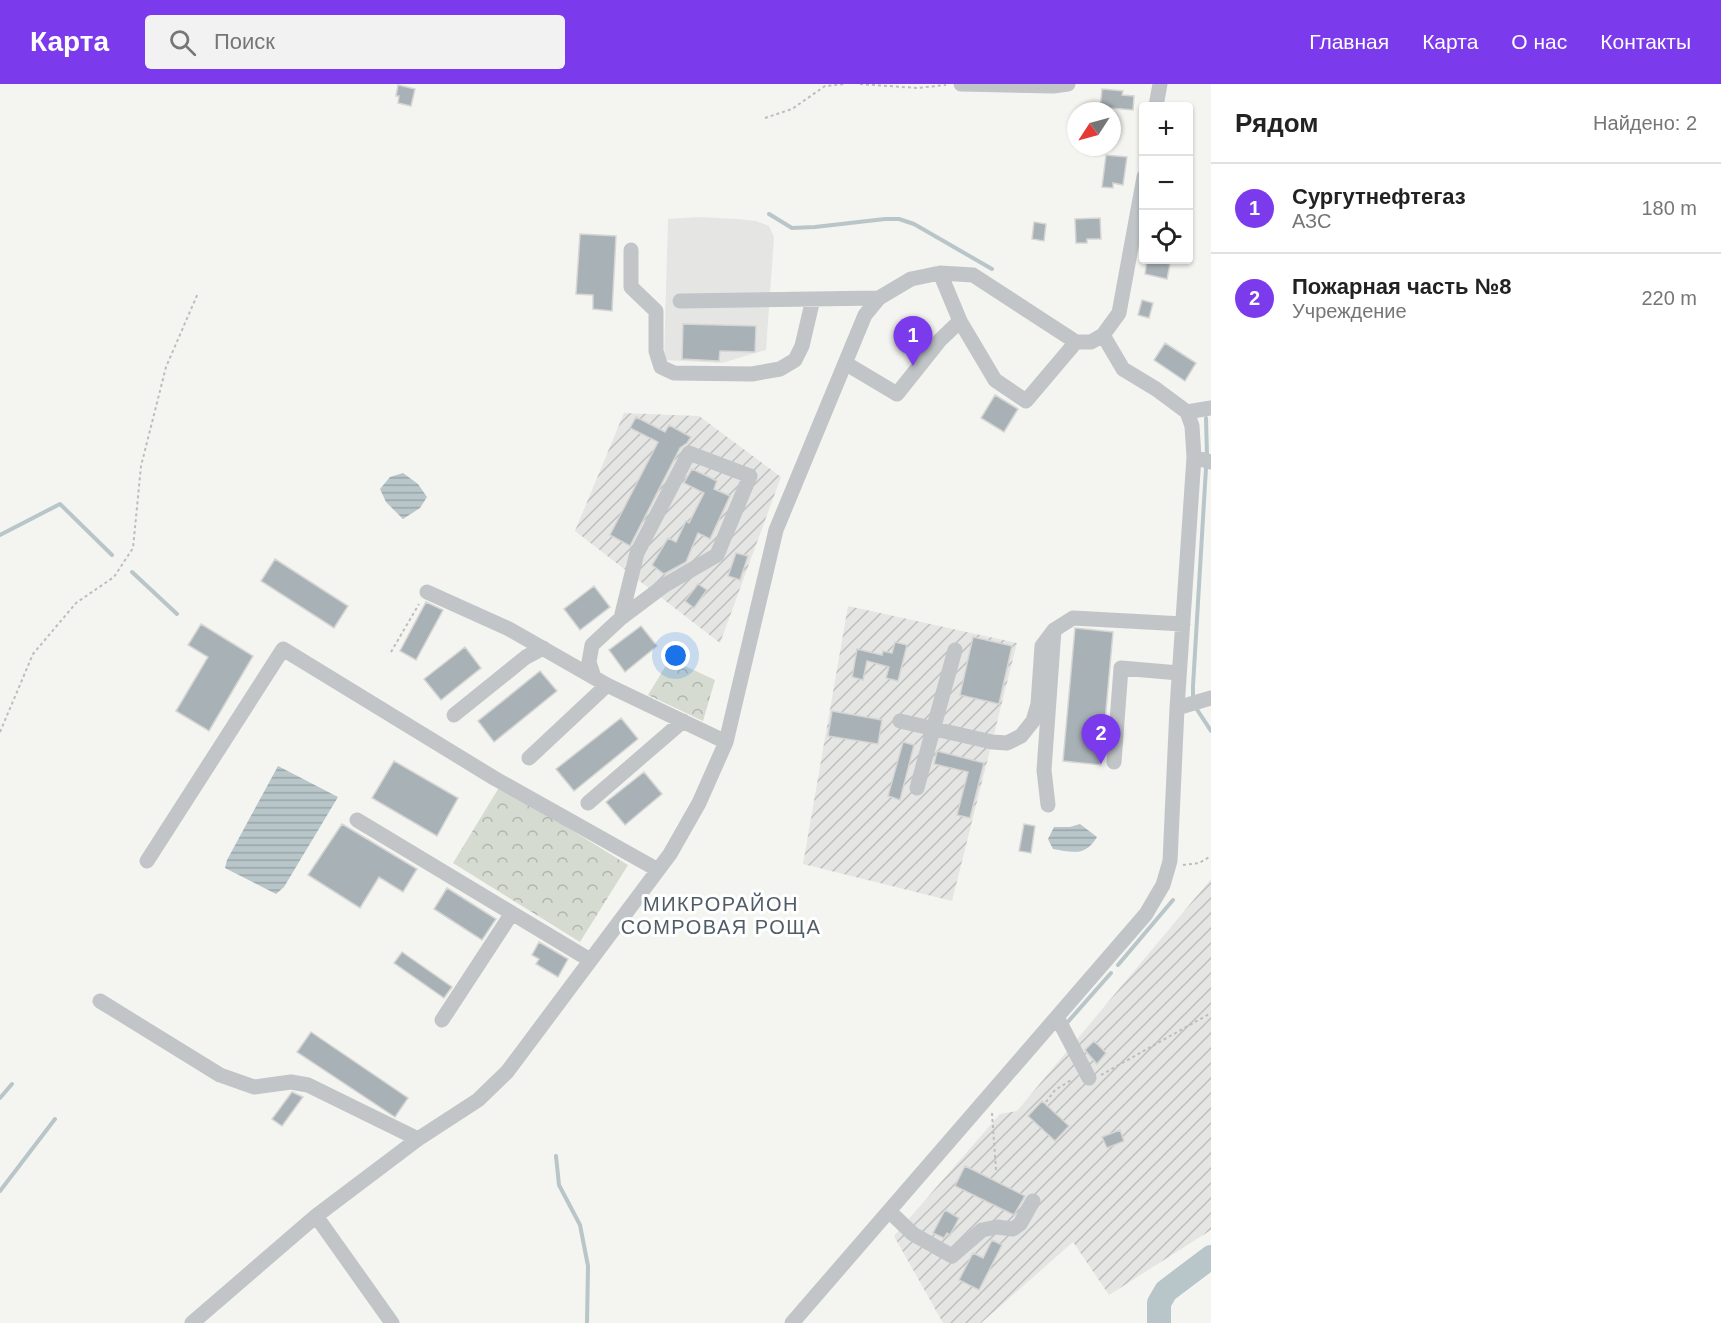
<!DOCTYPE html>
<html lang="ru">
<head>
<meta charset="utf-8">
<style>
	:root { --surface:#fff; --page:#f2f2f2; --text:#222; --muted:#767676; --line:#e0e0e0; --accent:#7c3aed }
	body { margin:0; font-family:Helvetica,sans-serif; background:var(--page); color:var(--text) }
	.controls { position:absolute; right:18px; top:18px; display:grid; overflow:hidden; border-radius:6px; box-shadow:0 2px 4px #0004 }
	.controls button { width:54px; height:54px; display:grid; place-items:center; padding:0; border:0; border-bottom:2px solid var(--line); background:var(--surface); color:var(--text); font:30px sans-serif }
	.compass { position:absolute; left:1067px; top:18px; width:54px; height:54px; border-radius:50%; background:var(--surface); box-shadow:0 2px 4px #0004; rotate:234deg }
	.you { position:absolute; left:676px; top:572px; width:21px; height:21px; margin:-15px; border:4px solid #fff; border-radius:50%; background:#1a73e8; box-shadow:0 0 0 9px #1a73e833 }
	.badge { display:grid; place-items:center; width:39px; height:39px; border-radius:50%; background:var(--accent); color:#fff; font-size:20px; font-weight:700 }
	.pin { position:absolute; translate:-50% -50px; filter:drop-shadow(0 2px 3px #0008) }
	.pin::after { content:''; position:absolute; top:32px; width:21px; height:18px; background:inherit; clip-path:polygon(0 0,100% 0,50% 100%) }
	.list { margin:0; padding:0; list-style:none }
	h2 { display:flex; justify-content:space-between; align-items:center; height:78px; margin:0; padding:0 24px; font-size:26px }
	h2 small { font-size:20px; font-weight:400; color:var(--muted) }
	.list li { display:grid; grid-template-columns:39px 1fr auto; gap:18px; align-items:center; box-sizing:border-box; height:90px; padding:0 24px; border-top:2px solid var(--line) }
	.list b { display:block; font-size:22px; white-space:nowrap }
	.list p { margin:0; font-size:20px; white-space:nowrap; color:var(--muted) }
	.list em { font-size:20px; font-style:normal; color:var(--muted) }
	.icon { flex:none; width:33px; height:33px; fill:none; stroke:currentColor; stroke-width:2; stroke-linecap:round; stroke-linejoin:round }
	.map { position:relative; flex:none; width:1211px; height:1239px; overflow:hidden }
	header { display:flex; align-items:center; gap:36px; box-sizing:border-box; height:84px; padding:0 30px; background:var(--accent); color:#fff }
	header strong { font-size:28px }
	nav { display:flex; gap:33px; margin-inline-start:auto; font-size:21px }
	.search { width:420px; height:54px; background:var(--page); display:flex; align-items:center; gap:15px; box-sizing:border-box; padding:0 21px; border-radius:6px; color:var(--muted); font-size:22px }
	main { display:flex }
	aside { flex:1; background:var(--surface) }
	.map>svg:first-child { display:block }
	.built { fill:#e5e6e4 }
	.industrial { fill:url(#industrial-furrows) }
	.forest { fill:url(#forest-crowns) }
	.water { fill:url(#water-rules) }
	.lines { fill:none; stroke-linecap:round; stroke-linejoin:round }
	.stream { stroke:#b8c5c9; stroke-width:4 }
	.river { stroke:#b8c5c9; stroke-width:24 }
	.building { fill:#a8b1b6; stroke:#d5d5d3; stroke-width:1.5 }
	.path { stroke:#bbbdbf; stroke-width:2; stroke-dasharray:3 3; stroke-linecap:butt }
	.minor { stroke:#c1c5c8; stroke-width:15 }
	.labels { text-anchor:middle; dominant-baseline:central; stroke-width:6; stroke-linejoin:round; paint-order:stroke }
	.neighbourhood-label { font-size:20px; letter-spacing:1.5px; fill:#505d67; stroke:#fff }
</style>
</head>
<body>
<header>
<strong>Карта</strong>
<div class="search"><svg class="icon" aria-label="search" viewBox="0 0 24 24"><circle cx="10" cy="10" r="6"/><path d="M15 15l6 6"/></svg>Поиск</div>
<nav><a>Главная</a><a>Карта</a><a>О нас</a><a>Контакты</a></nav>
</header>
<main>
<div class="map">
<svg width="1211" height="1239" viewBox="0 0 1211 1239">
	<defs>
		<pattern id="industrial-furrows" width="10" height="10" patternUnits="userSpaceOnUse" patternTransform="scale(1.5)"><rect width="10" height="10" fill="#e5e6e4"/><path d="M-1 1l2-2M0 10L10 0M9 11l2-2" fill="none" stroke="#bdbfbe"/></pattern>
		<pattern id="forest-crowns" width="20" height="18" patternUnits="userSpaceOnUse" patternTransform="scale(1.5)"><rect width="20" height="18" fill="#d5dbd1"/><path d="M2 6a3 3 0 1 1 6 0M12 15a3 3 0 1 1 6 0" fill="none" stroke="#b0b6af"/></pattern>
		<pattern id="water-rules" width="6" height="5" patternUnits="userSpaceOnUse" patternTransform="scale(1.5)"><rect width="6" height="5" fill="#b8c5c9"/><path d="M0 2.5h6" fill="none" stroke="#99a5a9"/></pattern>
	</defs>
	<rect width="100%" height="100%" fill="#f4f4f0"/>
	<path class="built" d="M699,133L737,135L756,137L769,142L774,153L766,266L722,279L664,276L668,135Z"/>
	<path class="industrial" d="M624,329L699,332L781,393L720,559L575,447Z
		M848,522L1017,559L952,817L803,780Z
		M1211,795V1146L1109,1211L1073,1158L981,1239H943L894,1152L1000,1030L1017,1027Z"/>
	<path class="forest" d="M670,575L715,596L703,637L648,611Z
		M500,702L628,781L580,858L453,779Z"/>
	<path class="water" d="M403,389L418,400L427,413L420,424L403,435L386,418L380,405L390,393Z
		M278,682L338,713L284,803L276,810L225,784L227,776Z
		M1080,740L1097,753C1085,773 1073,768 1053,765L1048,755L1054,743H1070Z"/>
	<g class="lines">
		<path class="stream" d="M769,130L792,144L815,143L885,135H899L914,140L992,185
			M1206,334L1207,372
			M0,451L60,420L112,471
			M132,488L177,530
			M1193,614V602L1206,384
			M1196,624L1211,647
			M1118,881L1173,816
			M1066,940L1111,889
			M0,1014L12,1000
			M556,1072L559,1101L580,1141L588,1182L587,1239
			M0,1107L55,1035"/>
		<path class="river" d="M1159,1239V1219L1166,1207L1211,1173"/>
	</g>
	<path class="building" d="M398,1L415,5L411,22L398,19L399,12H396Z
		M1102,5L1123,7L1122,11L1134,12L1133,26L1111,24V26L1100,25Z
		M1106,71L1127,73L1123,101L1113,99V104L1102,103Z
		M1100,134L1101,155H1087V159H1076L1075,135Z
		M1034,138L1046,140L1044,157L1032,155Z
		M580,150L616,152L612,227L593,225V211L576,210Z
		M1147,176H1165L1164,179L1170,180L1167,195L1145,190Z
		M1142,216L1153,219L1149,234L1138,231Z
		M683,240L756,242L755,268L720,267L719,277L682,275Z
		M1165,259L1196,279L1185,297L1154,276Z
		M995,311L1018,325L1004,348L981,334Z
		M636,333L665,348L669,341L691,353L687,359L680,364L630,462L610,451L658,358L630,344Z
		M692,385L717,397L714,405L730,412L710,455L698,449L686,478L664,490L652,481L668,454L676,458L686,437L689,439L704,409L684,399Z
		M736,469L748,472L740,496L728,492Z
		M275,475L348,522L334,544L261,497Z
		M698,500L707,506L694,524L685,517Z
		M594,502L610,523L580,546L564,525Z
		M426,518L443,526L416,576L400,567Z
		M201,540L253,572L209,647L176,627L208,573L188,561Z
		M641,542L657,562L625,588L609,566Z
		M1075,544L1113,548L1101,681L1063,677Z
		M973,553L1012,562L999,620L960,611Z
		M895,558L907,561L898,597L886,594L889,583L867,577L863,596L852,593L857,565L882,571L883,567L892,569Z
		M465,563L481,584L441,616L424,595Z
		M540,587L557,607L494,658L478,637Z
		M832,627L882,636L878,660L828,652Z
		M621,634L638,655L574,707L556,685Z
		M903,658L914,661L900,716L888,712Z
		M937,667L984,679L970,734L957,731L968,688L934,680Z
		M394,677L458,714L437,752L372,714Z
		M644,688L662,710L625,741L606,718Z
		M342,740L417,785L403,808L379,793L360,824L308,791Z
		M1024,740L1035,742L1031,769L1019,767Z
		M447,804L496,835L482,856L434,825Z
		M539,858L568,875L558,893L536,880L539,875L532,871Z
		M402,868L452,903L444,914L394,879Z
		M311,948L408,1014L395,1033L297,968Z
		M1094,957L1106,969L1097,980L1085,966Z
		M292,1008L303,1013L282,1042L272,1035Z
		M1042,1017L1069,1042L1055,1057L1028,1032Z
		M1120,1046L1124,1057L1107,1064L1102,1053Z
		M965,1082L1025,1112L1014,1131L955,1102Z
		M945,1126L959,1134L950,1151L947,1149L944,1154L933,1149Z
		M992,1156L1002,1161L979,1206L959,1196L973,1169L983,1174Z"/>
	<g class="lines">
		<path class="path" d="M860,0L917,4L946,1
			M765,34L792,25L825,2L846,0
			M391,568L419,520
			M0,648L33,570L76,519L114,493L133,464L141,382L166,283L198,209
			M1183,781L1199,779L1211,772
			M1101,991L1211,929
			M1046,1018L1055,1006L1073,995
			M992,1029L996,1086"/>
		<path class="minor" d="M961,0L1053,2L1068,0
			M1156,22L1160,0
			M631,166V203L656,227V267L661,283L674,289L752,290L780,285L795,276L802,262L813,215
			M680,217L879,214
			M960,237L995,296L1026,317L1076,258
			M845,279L897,310L940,256L960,237L940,189
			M1187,328L1211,324
			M1194,373L1211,378
			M427,508L509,545L607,601L726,658
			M594,593L589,578L592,561L621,534L637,469L689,369L750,392L717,471L665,501L621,534
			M1177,624L1211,614
			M454,631L526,573L543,564
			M900,637L992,658L1007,659L1021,652L1033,637L1038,620L1042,562L1054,546L1073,534L1183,540
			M529,674L607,601
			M1114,678L1121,584L1179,589
			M917,704L955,566
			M588,719L683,637
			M1048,721L1044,686L1054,546
			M357,736L590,876
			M147,777L283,565L494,694L658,786
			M100,917L220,991L254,1003L291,998L308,1001L418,1055
			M1057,933L1089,994
			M442,936L512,829
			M889,1127L913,1150L952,1172L982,1146L997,1143L1013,1145L1020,1140L1033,1117
			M316,1132L392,1239
			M192,1239L316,1132L418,1055L478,1016L507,988L670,770L699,719L726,658L776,446L865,231L879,214L911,195L940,189L973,191L1076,258H1091L1103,251L1119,229L1144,93
			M792,1239L1146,830L1163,801L1170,777L1177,624L1194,373L1192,342L1187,328L1156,305L1123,285L1103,251"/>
	</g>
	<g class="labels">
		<g class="neighbourhood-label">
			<text x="721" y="820">МИКРОРАЙОН<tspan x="721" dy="23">СОМРОВАЯ РОЩА</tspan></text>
		</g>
	</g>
</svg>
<div class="controls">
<button>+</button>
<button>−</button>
<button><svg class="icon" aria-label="locate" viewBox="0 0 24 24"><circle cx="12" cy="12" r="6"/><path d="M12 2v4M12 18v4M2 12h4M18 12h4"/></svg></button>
</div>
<svg class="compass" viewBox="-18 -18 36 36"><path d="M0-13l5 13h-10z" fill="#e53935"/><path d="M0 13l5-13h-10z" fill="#767676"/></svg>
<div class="you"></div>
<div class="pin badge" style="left:913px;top:282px">1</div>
<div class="pin badge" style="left:1101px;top:680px">2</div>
</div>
<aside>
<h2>Рядом<small>Найдено: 2</small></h2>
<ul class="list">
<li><span class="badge">1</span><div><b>Сургутнефтегаз</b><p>АЗС</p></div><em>180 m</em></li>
<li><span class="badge">2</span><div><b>Пожарная часть №8</b><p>Учреждение</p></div><em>220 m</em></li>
</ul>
</aside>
</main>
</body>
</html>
